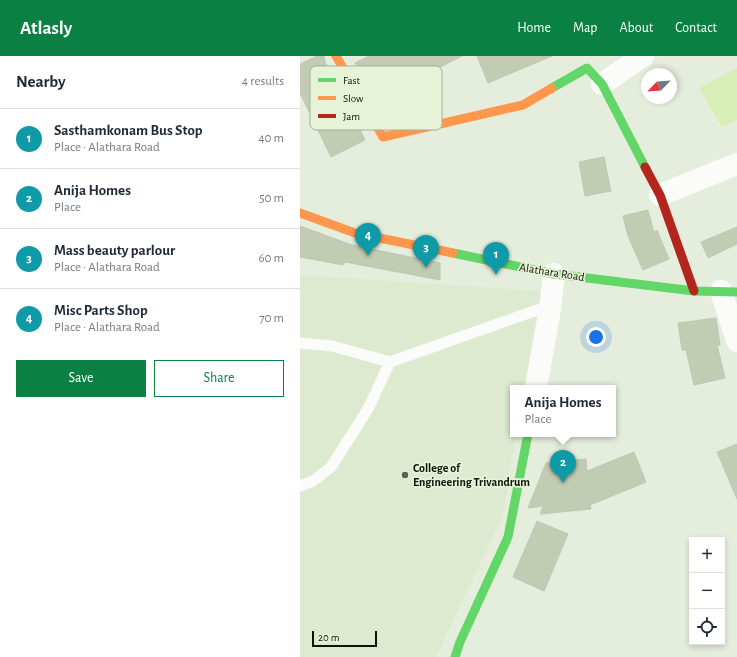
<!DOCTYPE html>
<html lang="en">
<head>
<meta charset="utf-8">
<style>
	:root { --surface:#fff; --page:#f6f6f7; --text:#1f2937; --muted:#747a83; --line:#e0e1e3; --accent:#0b8043 }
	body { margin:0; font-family:"Alegreya Sans",sans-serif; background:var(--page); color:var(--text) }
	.controls { position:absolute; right:12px; bottom:12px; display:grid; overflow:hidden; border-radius:0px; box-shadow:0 2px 6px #0003 }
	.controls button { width:36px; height:36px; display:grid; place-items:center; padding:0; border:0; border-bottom:1px solid var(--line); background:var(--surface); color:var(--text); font:20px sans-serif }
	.compass { position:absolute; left:341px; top:12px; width:36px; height:36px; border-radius:50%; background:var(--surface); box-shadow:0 2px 6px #0003; rotate:245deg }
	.scale { position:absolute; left:12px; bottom:10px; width:65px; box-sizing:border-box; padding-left:4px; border:2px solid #0f1309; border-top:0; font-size:11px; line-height:14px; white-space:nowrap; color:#0f1309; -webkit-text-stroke:3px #e6f3d6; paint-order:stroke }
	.you { position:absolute; left:296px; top:281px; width:14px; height:14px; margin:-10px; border:3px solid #fff; border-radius:50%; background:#1a73e8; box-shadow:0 0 0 6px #1a73e833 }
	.badge { display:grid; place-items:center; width:26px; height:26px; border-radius:50%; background:var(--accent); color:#fff; font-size:13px; font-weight:700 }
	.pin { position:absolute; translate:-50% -33px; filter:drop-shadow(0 1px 2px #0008) }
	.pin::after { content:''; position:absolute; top:21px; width:14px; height:12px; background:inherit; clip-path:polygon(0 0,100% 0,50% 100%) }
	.popup { position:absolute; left:210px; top:329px; width:106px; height:52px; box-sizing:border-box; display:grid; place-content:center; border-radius:0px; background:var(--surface); filter:drop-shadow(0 1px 3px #0005); font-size:13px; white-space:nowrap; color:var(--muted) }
	.popup b { font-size:15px; color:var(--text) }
	.popup::after { content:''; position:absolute; left:50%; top:100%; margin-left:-8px; border:8px solid transparent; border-top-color:var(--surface) }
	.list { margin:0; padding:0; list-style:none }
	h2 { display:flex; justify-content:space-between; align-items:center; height:52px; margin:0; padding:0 16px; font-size:17px }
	h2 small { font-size:13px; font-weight:400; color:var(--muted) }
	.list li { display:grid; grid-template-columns:26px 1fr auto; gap:12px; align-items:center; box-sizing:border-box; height:60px; padding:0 16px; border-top:1px solid var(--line) }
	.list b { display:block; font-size:15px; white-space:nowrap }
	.list p { margin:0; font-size:13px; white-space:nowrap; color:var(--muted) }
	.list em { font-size:13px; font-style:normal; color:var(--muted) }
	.actions { display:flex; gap:8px; padding:12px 16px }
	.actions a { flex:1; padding:9px 0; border:1px solid var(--accent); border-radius:0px; text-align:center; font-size:14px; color:var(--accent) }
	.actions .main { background:var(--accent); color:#fff }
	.icon { flex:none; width:22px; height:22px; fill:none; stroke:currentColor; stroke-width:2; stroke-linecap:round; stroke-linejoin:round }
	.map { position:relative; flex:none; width:437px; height:601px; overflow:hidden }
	header { display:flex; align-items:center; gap:24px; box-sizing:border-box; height:56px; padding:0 20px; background:var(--accent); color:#fff }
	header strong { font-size:19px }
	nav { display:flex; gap:22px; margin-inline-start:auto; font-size:14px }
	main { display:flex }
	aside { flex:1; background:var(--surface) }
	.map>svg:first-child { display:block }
	.built { fill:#deeacf }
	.green { fill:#d7eeb7 }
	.building { fill:#c2ccb2; stroke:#c0c6b9 }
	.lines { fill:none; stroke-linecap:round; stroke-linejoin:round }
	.lane { stroke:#fbfcfa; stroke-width:11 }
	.street { stroke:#fbfcfa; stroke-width:22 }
	.fast { stroke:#63d668; stroke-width:9 }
	.slow { stroke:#ff974d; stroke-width:9 }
	.jam { stroke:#b3261e; stroke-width:9 }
	.poi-dot { fill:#5a5f53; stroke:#e6f3d6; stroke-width:1.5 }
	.labels { text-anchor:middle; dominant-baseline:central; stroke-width:3.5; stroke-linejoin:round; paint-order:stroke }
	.street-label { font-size:12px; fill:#0f1309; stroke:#e6f3d6 }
	.poi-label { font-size:12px; font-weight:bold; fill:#0f1309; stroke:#e6f3d6; text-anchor:start }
	.key { fill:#e6f3d6; stroke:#a6b098; stroke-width:1 }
	.key-label { font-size:11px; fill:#0f1309 }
</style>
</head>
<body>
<header>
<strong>Atlasly</strong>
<nav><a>Home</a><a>Map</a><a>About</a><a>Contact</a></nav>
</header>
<main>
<aside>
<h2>Nearby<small>4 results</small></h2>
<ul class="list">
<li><span class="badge" style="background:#0f9aa8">1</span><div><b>Sasthamkonam Bus Stop</b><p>Place · Alathara Road</p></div><em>40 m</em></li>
<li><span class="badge" style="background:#0f9aa8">2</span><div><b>Anija Homes</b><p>Place</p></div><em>50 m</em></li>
<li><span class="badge" style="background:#0f9aa8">3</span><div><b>Mass beauty parlour</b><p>Place · Alathara Road</p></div><em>60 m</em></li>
<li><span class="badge" style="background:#0f9aa8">4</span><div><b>Misc Parts Shop</b><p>Place · Alathara Road</p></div><em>70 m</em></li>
</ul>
<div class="actions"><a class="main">Save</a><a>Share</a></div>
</aside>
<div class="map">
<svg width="437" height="601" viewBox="0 0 437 601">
	<rect width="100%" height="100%" fill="#e5eddc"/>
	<path class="built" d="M0,219L241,235L224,332H213V378H216L203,459L136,601H0Z"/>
	<path class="green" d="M437,12V64L422,71L399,32Z"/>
	<path class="building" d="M17,0H24L25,6L49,47L48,48L65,84L31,101L0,37V8Z
		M69,0H162L106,29L102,22L71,36L55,7Z
		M177,0H252L188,27Z
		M304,101L311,135L285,140L279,106Z
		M348,154L354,176L357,174L369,203L343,214L328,180L323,160Z
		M0,170L52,189L140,207V224L45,206L43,209L0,201Z
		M437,171V188L408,202L401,186Z
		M416,262L420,289H417L425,322L394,329L386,294H382L378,267Z
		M437,388V443L417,396Z
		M334,396L346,426L290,449L291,453L240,458L243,450L228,452L246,407L286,403L287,415Z
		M237,465L268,478L244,535L213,521Z"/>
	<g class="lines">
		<path class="lane" d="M0,287L32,290L90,306L237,254L250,253
			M0,430L13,425L31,411L68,353L90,306"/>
		<path class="street" d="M302,28L343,0
			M360,139L437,108
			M421,235L437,285
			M236,332L250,253L254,218"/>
		<path class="fast" d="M252,32L287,12L302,28L345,111
			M153,197L254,218L394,235L437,236
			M155,601L160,586L208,481L228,378"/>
		<path class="slow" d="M36,0L83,81L223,49L252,32
			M0,157L55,177L153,197"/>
		<path class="jam" d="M345,111L360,139L394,235"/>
	</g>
	<circle class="poi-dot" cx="105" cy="419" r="4"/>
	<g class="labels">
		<g class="street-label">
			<text transform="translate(252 216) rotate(9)">Alathara Road</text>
		</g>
		<g class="poi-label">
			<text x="113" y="412">College of<tspan x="113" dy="14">Engineering Trivandrum</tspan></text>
		</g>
	</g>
	<rect x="10" y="10" width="132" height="64" rx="6" class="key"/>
	<rect x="18" y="22" width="18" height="4" fill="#63d668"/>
	<rect x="18" y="40" width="18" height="4" fill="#ff974d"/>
	<rect x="18" y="58" width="18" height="4" fill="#b3261e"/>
	<g class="key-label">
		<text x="43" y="28">Fast</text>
		<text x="43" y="46">Slow</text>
		<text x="43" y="64">Jam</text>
	</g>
</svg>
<div class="controls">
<button>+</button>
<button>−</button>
<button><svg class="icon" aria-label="locate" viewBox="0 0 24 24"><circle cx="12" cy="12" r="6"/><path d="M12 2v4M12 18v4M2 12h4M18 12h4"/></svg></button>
</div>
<svg class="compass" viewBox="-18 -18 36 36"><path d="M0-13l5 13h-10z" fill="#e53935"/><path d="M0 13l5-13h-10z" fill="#747a83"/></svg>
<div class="scale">20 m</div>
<div class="you"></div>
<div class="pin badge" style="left:196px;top:219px;background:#0f9aa8">1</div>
<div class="pin badge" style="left:263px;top:427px;background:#0f9aa8">2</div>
<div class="popup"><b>Anija Homes</b>Place</div>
<div class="pin badge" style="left:126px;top:212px;background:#0f9aa8">3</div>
<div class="pin badge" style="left:68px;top:200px;background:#0f9aa8">4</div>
</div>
</main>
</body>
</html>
